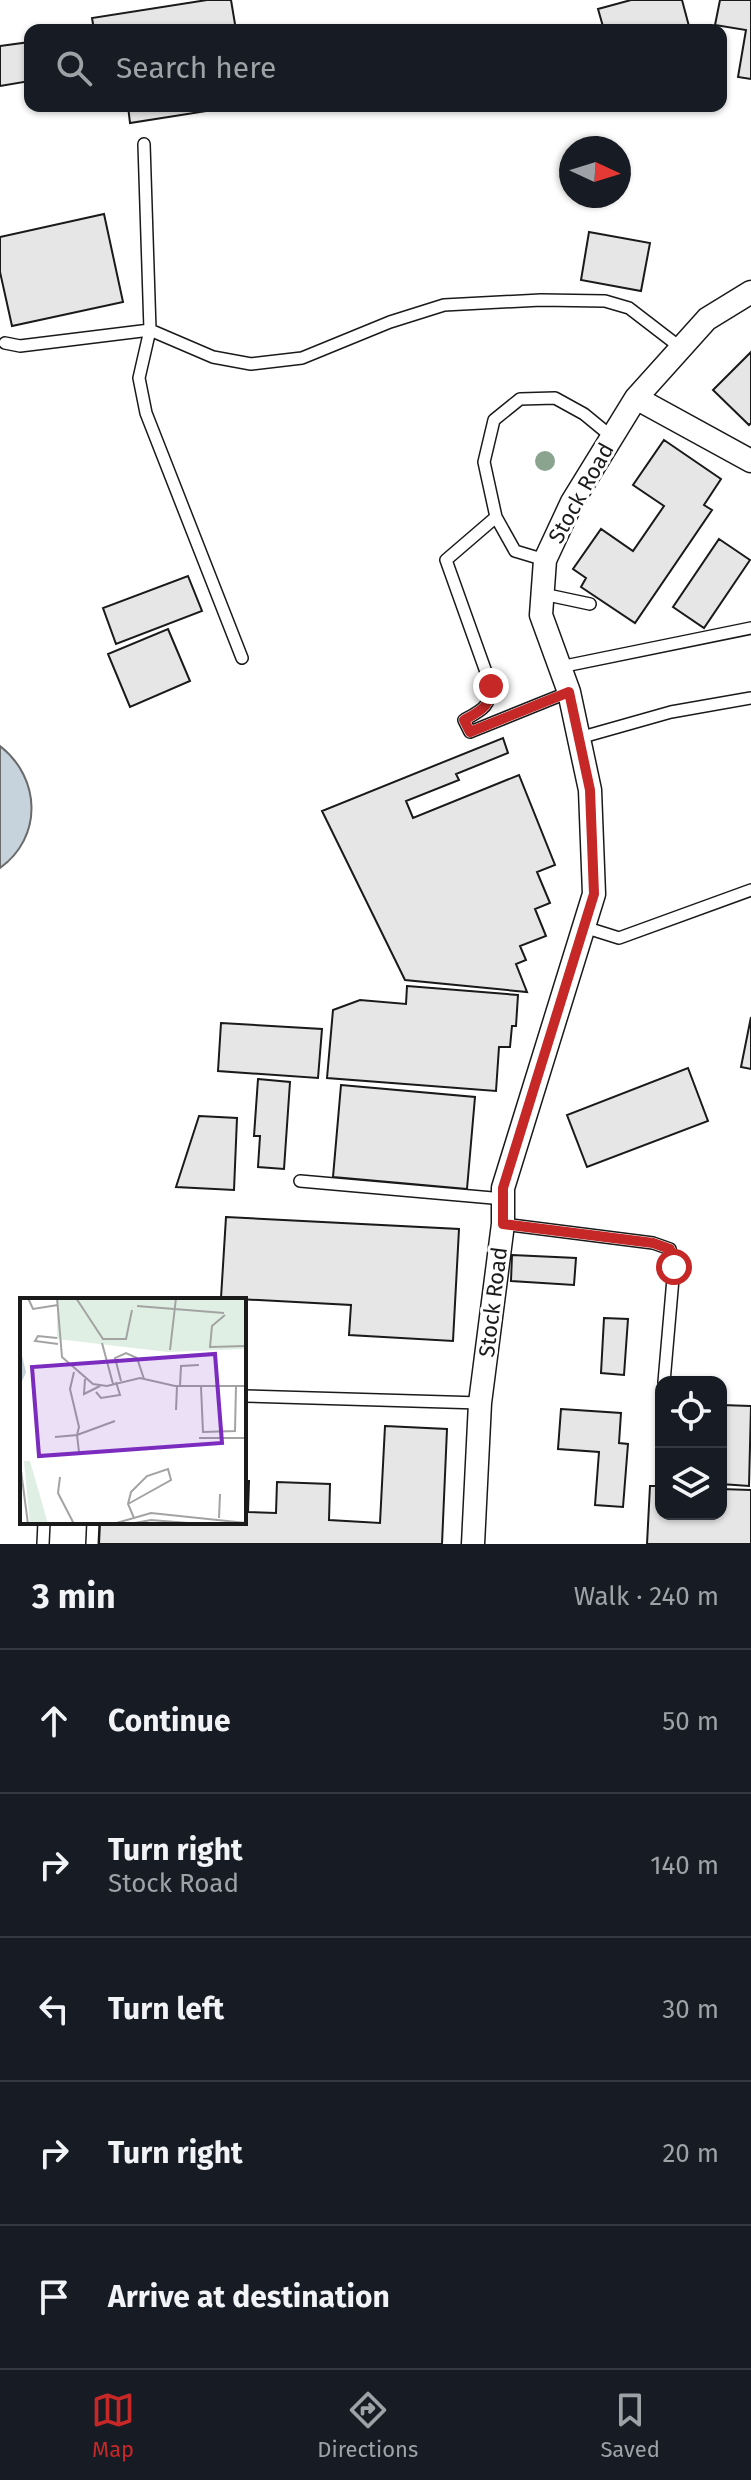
<!DOCTYPE html>
<html lang="en">
<head>
<meta charset="utf-8">
<style>
	:root { --surface:#171b24; --page:#20242c; --text:#f1f3f6; --muted:#9ea1a6; --line:#363941; --accent:#c62828 }
	body { margin:0; font-family:"Fira Sans",sans-serif; background:var(--page); color:var(--text) }
	.controls { position:absolute; right:24px; bottom:24px; display:grid; overflow:hidden; border-radius:16px; box-shadow:0 2px 6px #0004 }
	.controls button { width:72px; height:72px; display:grid; place-items:center; padding:0; border:0; border-bottom:2px solid var(--line); background:var(--surface); color:var(--text); font:40px sans-serif }
	.compass { position:absolute; left:559px; top:136px; width:72px; height:72px; border-radius:50%; background:var(--surface); box-shadow:0 2px 6px #0004; rotate:94deg }
	.stop { position:absolute; width:24px; height:24px; margin:-18px; border:6px solid #c62828; border-radius:50%; background:#fff }
	.stop.end { background:#c62828; border-color:#fff; box-shadow:0 2px 8px #0008 }
	.list { margin:0; padding:0; list-style:none }
	h2 { display:flex; justify-content:space-between; align-items:center; height:104px; margin:0; padding:0 32px; font-size:34px }
	h2 small { font-size:26px; font-weight:400; color:var(--muted) }
	.list li { display:grid; grid-template-columns:52px 1fr auto; gap:24px; align-items:center; box-sizing:border-box; height:144px; padding:0 32px; border-top:2px solid var(--line) }
	.list b { display:block; font-size:30px; white-space:nowrap }
	.list p { margin:0; font-size:26px; white-space:nowrap; color:var(--muted) }
	.list em { font-size:26px; font-style:normal; color:var(--muted) }
	.icon { flex:none; width:44px; height:44px; fill:none; stroke:currentColor; stroke-width:2; stroke-linecap:round; stroke-linejoin:round }
	.map { position:relative; flex:none; width:751px; height:1544px; overflow:hidden }
	.search { position:absolute; background:var(--surface); box-shadow:0 2px 6px #0004; left:24px; right:24px; top:24px; height:88px; display:flex; align-items:center; gap:20px; box-sizing:border-box; padding:0 28px; border-radius:16px; color:var(--muted); font-size:30px }
	.sheet { height:824px; background:var(--surface) }
	nav { display:flex; justify-content:space-around; align-items:center; box-sizing:border-box; height:112px; border-top:2px solid var(--line); background:var(--surface); font-size:22px; color:var(--muted) }
	nav a { display:grid; justify-items:center; gap:4px }
	nav .on { color:var(--accent) }
	.map>svg:first-child { display:block }
	.water { fill:#c6d2dc; stroke:#6a6a6a; stroke-width:2 }
	.building { fill:#e6e6e6; stroke:#1a1a1a; stroke-width:2 }
	.lines { fill:none; stroke-linecap:round; stroke-linejoin:round }
	.lane-casing { stroke:#1a1a1a; stroke-width:14 }
	.street-casing { stroke:#1a1a1a; stroke-width:25 }
	.lane { stroke:#fff; stroke-width:11 }
	.street { stroke:#fff; stroke-width:22 }
	.tree { fill:#8aa48f }
	.route { stroke:#c62828; stroke-width:10 }
	.labels { text-anchor:middle; dominant-baseline:central; stroke-width:6; stroke-linejoin:round; paint-order:stroke }
	.street-label { font-size:22px; fill:#1a1a1a; stroke:#fff }
	.inset-river { fill:none; stroke:#c6d2dc; stroke-width:4 }
	.inset-road { fill:none; stroke:#a3a3a3; stroke-width:2 }
	.view { fill:#7b2cbf; fill-opacity:0.15; stroke:#7b2cbf; stroke-width:4 }
	.inset-edge { fill:none; stroke:#1a1a1a; stroke-width:4 }
</style>
</head>
<body>
<div class="map">
<svg width="751" height="1544" viewBox="0 0 751 1544">
	<rect width="100%" height="100%" fill="#fff"/>
	<path class="water" d="M0,746C41,778 43,837 0,868Z"/>
	<path class="building" d="M207,0H231L236,30H94L92,18Z
		M631,0H682L690,30H604L598,9Z
		M720,0H751V79L738,77L746,30L715,25Z
		M30,42V81L0,86V46Z
		M128,106H212L213,110L130,123Z
		M104,214L123,302L12,326L0,272V237Z
		M589,232L650,243L641,291L581,280Z
		M751,352V423L749,425L713,390Z
		M664,440L721,479L704,505L712,510L635,623L581,587L586,578L573,569L601,529L633,551L664,506L633,485Z
		M719,539L750,560L704,628L673,607Z
		M188,576L202,611L116,644L103,608Z
		M168,629L190,681L130,707L108,654Z
		M503,738L508,753L456,774L459,780L406,801L413,818L519,775L555,865L537,872L550,903L535,909L546,936L520,946L526,960L516,964L527,992L405,980L322,811Z
		M407,986L518,995L516,1026H512L510,1047H499L496,1091L327,1078L333,1010L360,1000L406,1004Z
		M751,1017V1069L741,1067Z
		M221,1023L322,1029L318,1078L218,1071Z
		M688,1068L708,1121L587,1167L567,1115Z
		M258,1079L290,1082L284,1169L258,1167L260,1136H254Z
		M341,1085L475,1097L467,1189L333,1177Z
		M199,1116L237,1118L234,1190L176,1187Z
		M226,1217L459,1229L453,1341L349,1335L351,1305L221,1298Z
		M512,1255L576,1258L574,1285L511,1281Z
		M604,1318L628,1319L624,1375L601,1373Z
		M721,1405L751,1406L749,1486L721,1484Z
		M561,1409L621,1413L619,1443L628,1444L623,1507L595,1505L599,1452L558,1449Z
		M385,1426L447,1429L442,1544H99L100,1522H244V1481H249L248,1512L276,1513L277,1482L330,1484L329,1520L380,1523Z
		M650,1486H661V1514H721V1489L751,1490V1544H647Z"/>
	<g class="lines">
		<g class="lane-casing">
			<path id="lane" d="M144,144L150,330L213,357L251,364L302,358L390,322L444,305L541,300L605,301L629,308L681,348
				M5,343L20,346L150,330L139,378L146,413L242,658
				M496,517L446,560L491,686C490,707 482,710 464,720L470,732L569,692
				M545,560L515,551L496,517L484,462L494,420L520,399L555,398L584,414L612,437
				M543,594L590,604
				M560,667L751,628
				M579,738L671,712L751,698
				M584,927L619,938L751,890
				M300,1181L504,1199
				M503,1224L653,1243L670,1249L674,1267L664,1382
				M244,1396L480,1403
				M43,1544L44,1522
				M92,1544L93,1522"/>
		</g>
		<g class="street-casing">
			<path id="street" d="M636,398L751,461
				M473,1544L480,1403L503,1224V1188L594,894L590,790L569,692L541,615L545,560L572,502L636,398L707,319L751,292"/>
		</g>
		<use href="#lane" class="lane"/>
		<use href="#street" class="street"/>
	</g>
	<circle class="tree" cx="545" cy="461" r="10"/>
	<g class="lines">
		<path class="route" d="M491,686C490,707 482,710 464,720L470,732L569,692L590,790L594,894L503,1188V1224L653,1243L670,1249L674,1267"/>
	</g>
	<g class="labels">
		<g class="street-label">
			<text transform="translate(581 493) rotate(-61)">Stock Road</text>
			<text transform="translate(493 1302) rotate(-83)">Stock Road</text>
		</g>
	</g>
	<g transform="translate(20 1298)">
		<rect width="226" height="226" fill="#fff"/>
		<path d="M37,0H226V51L148,54L37,41ZM4,163H10L28,226H10Z" fill="#e0efe3"/>
		<path class="inset-river" d="M0,58L4,74L0,83"/>
		<path class="inset-road" d="M8,0L13,11L38,7M37,0L42,59L73,86L87,88L120,80L155,88H226M56,0L83,41H106L112,12M117,8L204,15M205,17L192,28L190,49L226,48M37,40L18,38L15,43L38,46M82,45L93,86M150,52L156,0M65,81L64,96L80,88M101,83L95,60L106,55L117,60L124,81M160,88L161,68L179,67M181,89L183,134L215,133L216,88M76,94L81,100L100,97L96,84M156,112L157,88M35,139L57,137L59,129L50,91L54,74M179,140H226M59,154L57,137L95,123M0,165L8,226M40,179L38,195L54,226M108,206L151,182L148,171L127,178L111,194L108,206L114,220M199,220L200,196M93,226L131,215L226,225M109,226L131,222L181,226"/>
		<path class="view" d="M195,56L202,145L19,158L12,69Z"/>
		<rect width="226" height="226" class="inset-edge"/>
	</g>
</svg>
<div class="controls">
<button><svg class="icon" aria-label="locate" viewBox="0 0 24 24"><circle cx="12" cy="12" r="6"/><path d="M12 2v4M12 18v4M2 12h4M18 12h4"/></svg></button>
<button><svg class="icon" aria-label="layers" viewBox="0 0 24 24"><path d="M12 4l9 5-9 5-9-5zM3 14l9 5 9-5"/></svg></button>
</div>
<svg class="compass" viewBox="-18 -18 36 36"><path d="M0-13l5 13h-10z" fill="#e53935"/><path d="M0 13l5-13h-10z" fill="#9ea1a6"/></svg>
<div class="stop" style="left:674px;top:1267px"></div>
<div class="stop end" style="left:491px;top:686px"></div>
<div class="search"><svg class="icon" aria-label="search" viewBox="0 0 24 24"><circle cx="10" cy="10" r="6"/><path d="M15 15l6 6"/></svg>Search here</div>
</div>
<section class="sheet">
<h2>3 min<small>Walk · 240 m</small></h2>
<ul class="list">
<li><svg class="icon" aria-label="ahead" viewBox="0 0 24 24"><path d="M12 20V5M6 11l6-6 6 6"/></svg><div><b>Continue</b></div><em>50 m</em></li>
<li><svg class="icon" aria-label="right" viewBox="0 0 24 24"><path d="M7 20v-9h11M14 6l5 5-5 5"/></svg><div><b>Turn right</b><p>Stock Road</p></div><em>140 m</em></li>
<li><svg class="icon" aria-label="left" viewBox="0 0 24 24"><path d="M17 20v-9H6M10 6l-5 5 5 5"/></svg><div><b>Turn left</b></div><em>30 m</em></li>
<li><svg class="icon" aria-label="right" viewBox="0 0 24 24"><path d="M7 20v-9h11M14 6l5 5-5 5"/></svg><div><b>Turn right</b></div><em>20 m</em></li>
<li><svg class="icon" aria-label="arrive" viewBox="0 0 24 24"><path d="M6 21V4h12l-3 4 3 4H6"/></svg><div><b>Arrive at destination</b></div></li>
</ul>
</section>
<nav>
<a class="on"><svg class="icon" aria-label="map" viewBox="0 0 24 24"><path d="M3 6l6-2 6 2 6-2v14l-6 2-6-2-6 2zM9 4v14M15 6v14"/></svg>Map</a>
<a><svg class="icon" aria-label="directions" viewBox="0 0 24 24"><path d="M12 3l9 9-9 9-9-9zM9 14v-3h6M13 9l2 2-2 2"/></svg>Directions</a>
<a><svg class="icon" aria-label="saved" viewBox="0 0 24 24"><path d="M7 4h10v16l-5-4-5 4z"/></svg>Saved</a>
</nav>
</body>
</html>
